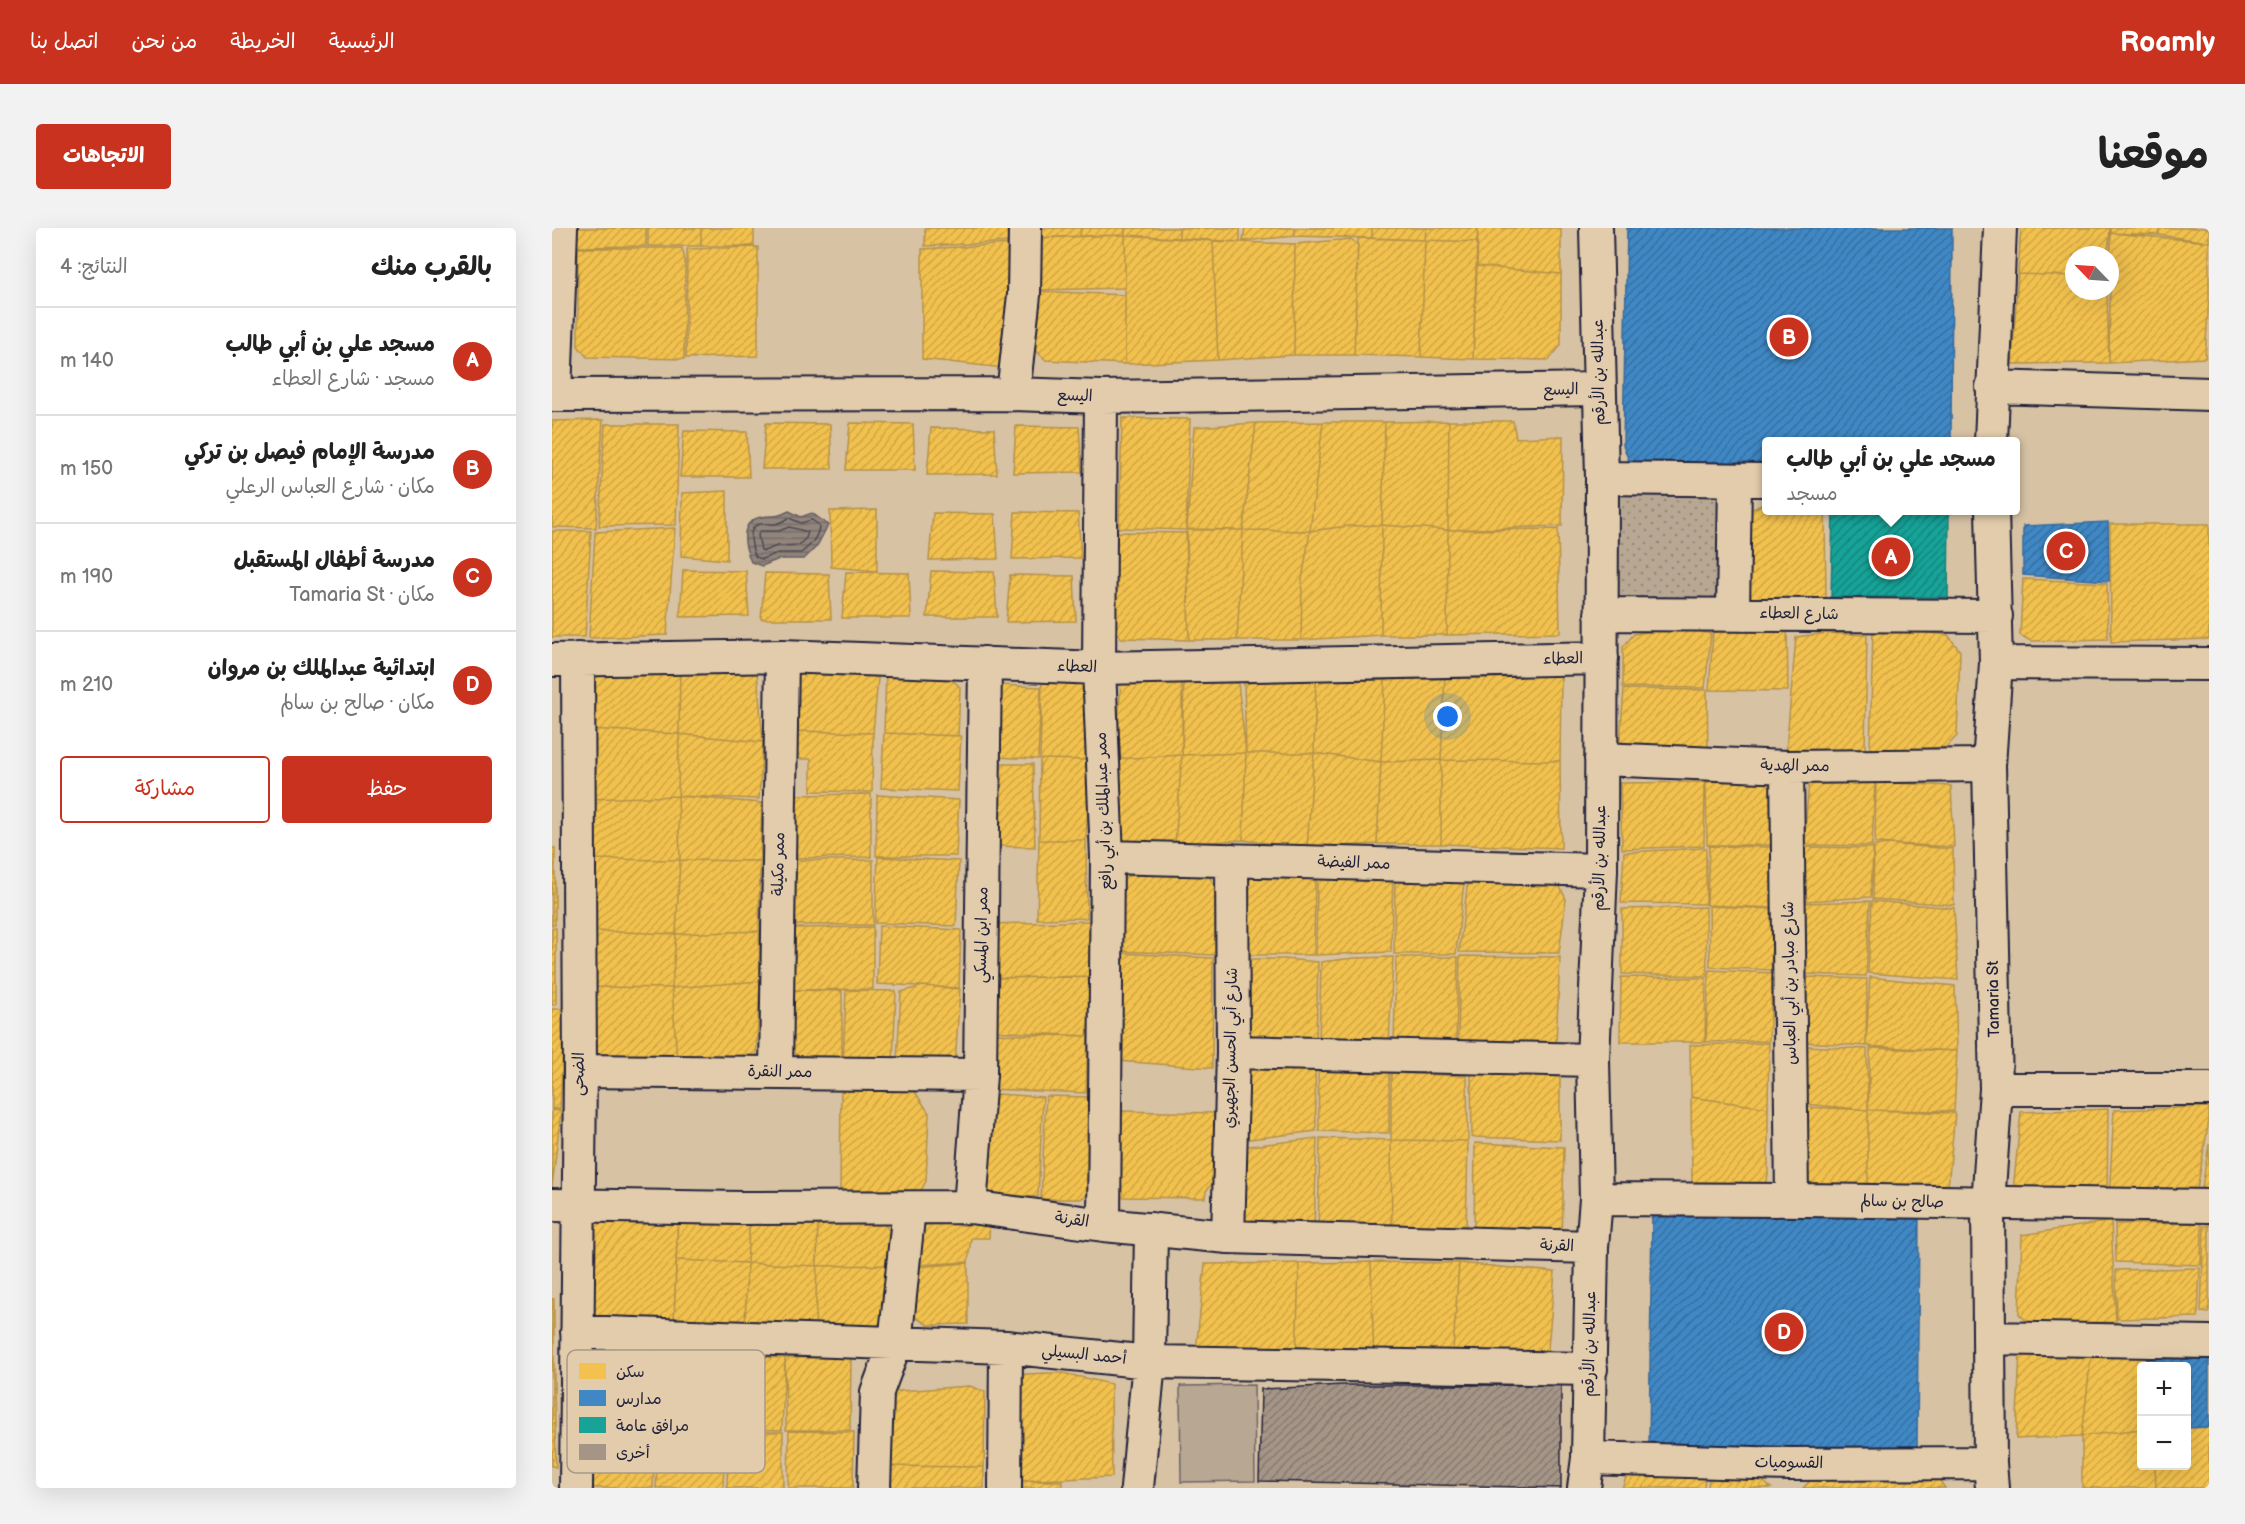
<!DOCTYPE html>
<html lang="ar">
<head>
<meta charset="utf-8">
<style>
	:root { --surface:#fff; --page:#f2f2f2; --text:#222; --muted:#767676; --line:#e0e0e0; --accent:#c8321e }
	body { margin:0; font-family:"Balsamiq Sans","Playpen Sans Arabic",sans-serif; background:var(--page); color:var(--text); direction:rtl }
	.controls { position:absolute; right:18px; bottom:18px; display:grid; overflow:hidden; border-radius:6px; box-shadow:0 6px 24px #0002 }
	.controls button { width:54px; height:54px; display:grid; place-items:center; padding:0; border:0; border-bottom:2px solid var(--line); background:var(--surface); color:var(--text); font:30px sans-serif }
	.compass { position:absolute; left:1513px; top:18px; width:54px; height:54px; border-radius:50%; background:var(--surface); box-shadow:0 6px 24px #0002; rotate:295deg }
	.you { position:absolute; left:896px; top:489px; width:21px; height:21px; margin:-15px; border:4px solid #fff; border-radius:50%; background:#1a73e8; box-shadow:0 0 0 9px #1a73e833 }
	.badge { display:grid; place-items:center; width:39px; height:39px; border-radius:50%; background:var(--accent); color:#fff; font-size:20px; font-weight:700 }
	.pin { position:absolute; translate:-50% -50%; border:3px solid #fff; box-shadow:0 2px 6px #0006 }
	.popup { position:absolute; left:1210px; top:209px; width:258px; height:78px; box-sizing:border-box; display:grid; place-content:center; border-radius:6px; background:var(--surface); filter:drop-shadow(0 2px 4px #0005); font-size:20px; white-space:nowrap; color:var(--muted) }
	.popup b { font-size:22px; color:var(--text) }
	.popup::after { content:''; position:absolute; left:50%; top:100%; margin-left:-12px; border:12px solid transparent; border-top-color:var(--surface) }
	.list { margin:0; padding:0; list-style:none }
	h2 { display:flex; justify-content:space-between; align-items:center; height:78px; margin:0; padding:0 24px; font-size:26px }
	h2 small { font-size:20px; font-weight:400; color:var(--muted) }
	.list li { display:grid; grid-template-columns:39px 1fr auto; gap:18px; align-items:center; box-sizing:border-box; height:108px; padding:0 24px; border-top:2px solid var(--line) }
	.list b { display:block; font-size:22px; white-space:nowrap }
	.list p { margin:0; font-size:20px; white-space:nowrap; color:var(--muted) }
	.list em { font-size:20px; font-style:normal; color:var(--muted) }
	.actions { display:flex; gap:12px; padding:18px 24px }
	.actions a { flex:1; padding:14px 0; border:2px solid var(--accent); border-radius:6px; text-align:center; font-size:21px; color:var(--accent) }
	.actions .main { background:var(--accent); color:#fff }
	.map { position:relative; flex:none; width:1657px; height:1260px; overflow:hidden; direction:ltr; border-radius:6px }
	header { display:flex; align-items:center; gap:36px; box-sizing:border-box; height:84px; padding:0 30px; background:var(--accent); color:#fff }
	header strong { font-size:28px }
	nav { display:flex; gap:33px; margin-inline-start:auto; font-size:21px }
	.intro { display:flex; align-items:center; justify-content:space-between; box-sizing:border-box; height:144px; padding:0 36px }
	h1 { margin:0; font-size:42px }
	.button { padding:15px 27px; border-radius:6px; background:var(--accent); color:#fff; font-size:21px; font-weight:700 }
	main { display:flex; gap:36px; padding:0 36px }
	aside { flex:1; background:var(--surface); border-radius:6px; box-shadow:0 6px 24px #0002 }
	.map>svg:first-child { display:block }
	.green { fill:url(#green-dots); stroke:#6d6467; stroke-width:1.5 }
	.pitch { fill:#b8a793; stroke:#6d6467; stroke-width:1.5 }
	.water { fill:url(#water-rules); stroke:#655d62; stroke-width:1.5 }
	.homes { fill:url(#homes-hatch); stroke:#b49148; stroke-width:1.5 }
	.schools { fill:url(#schools-hatch); stroke:#36699c; stroke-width:1.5 }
	.public { fill:url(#public-hatch); stroke:#1a7c7c; stroke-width:1.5 }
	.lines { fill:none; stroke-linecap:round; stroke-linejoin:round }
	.shore { stroke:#4e4a55; stroke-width:1.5 }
	.building { fill:url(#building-hatch); stroke:#22223b; stroke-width:1.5 }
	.minor-casing { stroke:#22223b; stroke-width:36 }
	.minor { stroke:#e2ccab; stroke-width:32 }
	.labels { text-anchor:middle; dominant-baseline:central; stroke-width:6; stroke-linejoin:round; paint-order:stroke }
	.street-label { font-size:16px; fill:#22223b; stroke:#e2ccab }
	.key { fill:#e2ccab; stroke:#a89989; stroke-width:1.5 }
	.key-label { font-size:16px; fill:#22223b }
</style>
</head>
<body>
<header>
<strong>Roamly</strong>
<nav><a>الرئيسية</a><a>الخريطة</a><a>من نحن</a><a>اتصل بنا</a></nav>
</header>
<div class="intro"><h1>موقعنا</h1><a class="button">الاتجاهات</a></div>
<main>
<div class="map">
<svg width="1657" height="1260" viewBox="0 0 1657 1260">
	<defs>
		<pattern id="green-dots" width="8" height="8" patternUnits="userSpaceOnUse" patternTransform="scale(1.5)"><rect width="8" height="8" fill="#b8a793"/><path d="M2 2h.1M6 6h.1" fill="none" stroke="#958879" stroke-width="1.8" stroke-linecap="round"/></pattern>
		<pattern id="water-rules" width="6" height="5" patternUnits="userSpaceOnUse" patternTransform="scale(1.5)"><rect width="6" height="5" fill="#91857c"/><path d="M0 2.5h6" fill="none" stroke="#766c67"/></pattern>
		<pattern id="homes-hatch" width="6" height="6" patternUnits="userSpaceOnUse" patternTransform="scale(1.5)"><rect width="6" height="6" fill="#f2c14e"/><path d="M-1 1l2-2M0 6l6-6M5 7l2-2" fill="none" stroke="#cfa645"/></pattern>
		<pattern id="schools-hatch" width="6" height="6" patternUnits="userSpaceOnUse" patternTransform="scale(1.5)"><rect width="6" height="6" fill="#3f88c5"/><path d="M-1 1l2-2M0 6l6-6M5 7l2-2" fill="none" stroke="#346fa1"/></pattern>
		<pattern id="public-hatch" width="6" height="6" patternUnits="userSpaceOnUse" patternTransform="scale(1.5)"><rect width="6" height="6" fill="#17a398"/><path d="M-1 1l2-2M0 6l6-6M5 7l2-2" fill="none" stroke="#14847d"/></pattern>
		<pattern id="building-hatch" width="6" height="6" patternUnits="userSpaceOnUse" patternTransform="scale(1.5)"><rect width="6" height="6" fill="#a59587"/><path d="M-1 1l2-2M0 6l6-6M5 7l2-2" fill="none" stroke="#867970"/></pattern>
	</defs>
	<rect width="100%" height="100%" fill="#d7c2a4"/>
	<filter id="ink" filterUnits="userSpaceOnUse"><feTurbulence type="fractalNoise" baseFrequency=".0167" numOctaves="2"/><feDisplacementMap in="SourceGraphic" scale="12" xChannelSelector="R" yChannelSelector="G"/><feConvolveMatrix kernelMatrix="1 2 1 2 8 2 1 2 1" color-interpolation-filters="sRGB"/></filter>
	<g filter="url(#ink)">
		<path class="green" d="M1075,260L1167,261L1164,379L1059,377L1062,271Z"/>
		<path class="pitch" d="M702,1157L703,1253L629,1254L628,1158Z"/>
		<path class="water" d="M237,283L249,289L260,285L276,297L265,318L252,331H227L210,338L199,334C192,318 186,294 209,289C223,286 222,291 237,283Z"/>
		<path class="homes" d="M25,0H94V18L25,19Z
			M96,0H149V18H96Z
			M149,0H202V18H149Z
			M373,0H462V14L373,18Z
			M485,0H529L528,8L484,10Z
			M529,0H573V7L528,8Z
			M573,0H627V10L573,7Z
			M627,0H688V14L627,10Z
			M693,0H743V8L691,13Z
			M743,0H820V10L743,8Z
			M820,0H874L873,12L820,10Z
			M874,0H926L925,14L873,12Z
			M926,0H1009V46L925,38Z
			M1469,0H1558L1556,27H1522V48L1466,46Z
			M1559,0H1607V7L1559,5Z
			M1607,0H1657V14L1607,7Z
			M1559,5L1657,14V68L1653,130L1557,135Z
			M573,7V60L485,62L484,10Z
			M573,7L661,13L666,132L573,136Z
			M806,10L873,12L869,129L802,127Z
			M799,11L806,17L802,127H742L743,16Z
			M873,12L925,14L921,131L869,129Z
			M661,13L743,16L742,127L666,132Z
			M461,16V141L370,131V21Z
			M206,19V128L134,130L135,21Z
			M26,20H130L133,32L132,131L35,129L26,118Z
			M925,38L1009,46V117L997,132L921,131Z
			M1466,46L1522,48V63H1555L1557,135L1460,136Z
			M484,63L573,67V136L494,132L481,120Z
			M570,190L638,191L634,302L567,300Z
			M51,192L44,300L0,299V193Z
			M897,193L896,302L830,297L833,194Z
			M897,193H961L964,210L1011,208L1010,298L896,302Z
			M771,194L758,303L691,302L704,195Z
			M771,194H833L830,297L796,298L758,303Z
			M214,195L278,196L280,241H210Z
			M298,195L361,196L363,242H294Z
			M704,195L691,302L635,301L642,199Z
			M53,196H127L124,297L47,298Z
			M464,198L527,199L530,244L461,245Z
			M379,200L442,201L445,246L375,247Z
			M132,203L195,204L197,249H128Z
			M175,263V332L129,328L130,265Z
			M1214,275V282H1273L1274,376L1195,372L1192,285Z
			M325,282V343L279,339L278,283Z
			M463,284L526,285L529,330L460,331Z
			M381,285L443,286L446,331L377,332Z
			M1558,296H1657V411L1559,414Z
			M830,297L896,302L895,407H829Z
			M830,297L829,407L749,412L750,352L758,303L796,298Z
			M123,300L115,407L37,410L43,304Z
			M1006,301L1008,405L895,407L896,302Z
			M634,302H691L685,412H637Z
			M691,302L758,303L750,352L749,412H685Z
			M0,303H39L33,409H0Z
			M564,304L635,305L637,412L569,410L563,400Z
			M131,342L194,343L197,388L128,389Z
			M379,343L442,344L445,389H375Z
			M294,344L357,345L359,390H290Z
			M213,345L277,346L279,391H209Z
			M458,347L522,348L524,393L454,394Z
			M1471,351L1555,355L1556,411L1479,413L1468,407Z
			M1131,399L1159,406L1153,460L1071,459V419L1082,406Z
			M1235,399L1236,463L1157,462L1161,404Z
			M1321,399L1396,407L1408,423L1405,508L1394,519L1318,524Z
			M1275,405L1315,407L1313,524L1234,523L1244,409Z
			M43,437L128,442L127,506L37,501Z
			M327,439L321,505L244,503L246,441Z
			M128,442L205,444L211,514L127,506Z
			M334,446L397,449L408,459L406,508L332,505Z
			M893,446L1009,447L1008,533L889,532Z
			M893,446L889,532L829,534L833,452Z
			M630,449V527L564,531L569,450Z
			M490,452H533L538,532L488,531Z
			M764,452L762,525H694L692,455Z
			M764,452H833L829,534L762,525Z
			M632,453L686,455L694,525L630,527Z
			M447,457L489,459L486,531L444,529Z
			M1072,461L1155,462L1156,526L1080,520L1068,513Z
			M37,501L127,506L126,568L35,571Z
			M244,503L321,505L320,564L259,563V531H243Z
			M332,505L409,508L406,563L329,560Z
			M127,506L211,514L207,571L126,568Z
			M694,525L691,612L623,616L630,527Z
			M694,525H762L755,620L691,612Z
			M762,525L829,534L825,616L755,620Z
			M630,527L623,616L574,614L566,604L564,531Z
			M488,531L538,532L534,612H487Z
			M889,532L1008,533L1009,620L889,616Z
			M889,532V616H825L829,534Z
			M438,536H481L483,619L437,618Z
			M1212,550L1224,565L1225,617H1155L1154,554Z
			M1257,552L1323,554L1320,618L1252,617Z
			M1153,554L1152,618L1070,621L1068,555Z
			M1324,554L1399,558L1402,619L1323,615Z
			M319,566V629L243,630V567Z
			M325,567L407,572L404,628H324Z
			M126,568L128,632L37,631L35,571Z
			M126,568L210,575L208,633L128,632Z
			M487,612H534L535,690L485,691Z
			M1335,616L1401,621L1402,677L1321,671L1322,618Z
			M1157,618L1224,619L1221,680L1155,677Z
			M1252,619L1321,620L1319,669L1254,673Z
			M0,620H3V697H0Z
			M1154,620V676L1069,675L1072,624Z
			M326,629L407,633L404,698L323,695Z
			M37,631L128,632L124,706L42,703Z
			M128,632L208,633L207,703L124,706Z
			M238,632H321V697H238Z
			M648,641L656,647L665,661L663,727L565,723V649Z
			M917,644L1004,651L1014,671L1007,725L907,724Z
			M763,645L762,727H691L688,653L701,647Z
			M765,646L841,647L839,724L764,727Z
			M913,646L904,726H842L843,649Z
			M1318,673L1314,748L1251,746L1253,675Z
			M1320,673L1402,680L1406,752L1316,745Z
			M1157,678L1221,681L1219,742L1158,739Z
			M1154,679L1155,748L1070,746V681Z
			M538,693V748L439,750L438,696Z
			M327,698L409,702L407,760L325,756Z
			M321,699V761L239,762V700Z
			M0,700H4V777H0Z
			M42,703L124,706L120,760L43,759Z
			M207,703L208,753L120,760L124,706Z
			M568,725L661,730L660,840L565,833Z
			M908,728L1008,729L1004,815H906Z
			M841,729L837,815L767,816L769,734L802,730Z
			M844,729H906L904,816L842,817Z
			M690,731H732L766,734L764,816L688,815Z
			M1157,742L1221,745L1217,813L1154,814Z
			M539,749L536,808L438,803L439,750Z
			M1069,749L1154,750L1153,814H1068Z
			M1255,749L1315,751L1314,818L1253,814Z
			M1318,749L1403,758L1405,823L1314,818Z
			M208,753L204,832L125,833L120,760Z
			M371,758L408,761L403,836L345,833L349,764Z
			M43,759L120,760L125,833L39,828Z
			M240,762L290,763V833L251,832L239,822Z
			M294,762L344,763L341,833L291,835Z
			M0,781H13L8,881H0Z
			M437,806L536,808L534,865L436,861Z
			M1217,815L1216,880L1139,869L1138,817Z
			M1253,818L1315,821L1316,882L1252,876Z
			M1318,820L1405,823L1402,883L1316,882Z
			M697,837L763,839L764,903L690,912Z
			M837,838V905L767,903L766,839Z
			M1000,839L1008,851V912L920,909L919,843Z
			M839,845L915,848L916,913L839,912Z
			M289,861H361L377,885L374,953L367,966L288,965Z
			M444,866L491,869L486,969L428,965L433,871Z
			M494,868L538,869L537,966L528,971H489Z
			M1139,869L1216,880V947L1213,955L1140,954Z
			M1253,879L1316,882V957L1250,955Z
			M1657,879V892L1644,968L1557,971L1562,882Z
			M1556,881L1555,971L1460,973L1469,884Z
			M0,882L9,883L0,959Z
			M1316,882L1403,885L1396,959L1316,957Z
			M565,883L662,885L664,951L654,963L653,970L567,969Z
			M765,910L762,1003L699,1002L690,990V919Z
			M768,910L839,912L840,1004L766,1003Z
			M839,912L916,913L914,1003L840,1004Z
			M923,915L1012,919L1010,1013L922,1004Z
			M1657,916V972H1648Z
			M378,985L438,989L437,1010H419L416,1034L364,1037V999L380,996Z
			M126,987L122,1094L36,1090L40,990Z
			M126,987L198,988L195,1035L124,1032Z
			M198,988L266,989L265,1038L195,1035Z
			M326,988L338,1003L341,1037L265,1038L266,989Z
			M1559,993L1564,1094L1478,1096L1467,1086L1470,1007Z
			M1650,995L1649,1037L1564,1034L1563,996Z
			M1657,997V1085L1649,1084L1652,998Z
			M124,1032L195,1035L193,1100L122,1094Z
			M819,1034L907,1035L900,1136H822Z
			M819,1034L822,1136H744L747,1035Z
			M195,1035L265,1038L263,1102L193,1100Z
			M416,1035V1096L376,1097L360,1087L363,1039Z
			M747,1035L744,1136L643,1132L653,1036Z
			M907,1035L1003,1044L995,1130L900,1136Z
			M341,1037L334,1098L263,1102L265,1038Z
			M1648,1040L1646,1089L1565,1091L1564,1042Z
			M0,1071H2V1160H0Z
			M111,1118L170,1119L168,1194L109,1192Z
			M1540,1119L1530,1208L1464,1211L1468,1124Z
			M1540,1119H1594L1596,1138H1590V1201L1530,1208Z
			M103,1126L105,1190L37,1186L42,1128Z
			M171,1128L233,1130L230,1202L168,1200Z
			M299,1129L298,1202H234L233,1130Z
			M493,1145H511L559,1156L560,1249L460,1253L461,1147Z
			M418,1158L433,1164L432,1239L331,1238L334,1164Z
			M0,1160H2L4,1239L0,1238Z
			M40,1191L104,1193L101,1260H38Z
			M107,1199L173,1202L171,1260H104Z
			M1657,1199V1260H1604L1603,1238H1634V1200Z
			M1590,1201V1238H1603L1604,1260H1530V1208Z
			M237,1203L302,1204L301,1260H236Z
			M176,1204H231V1260H175Z
			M331,1238L432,1239V1260H331Z
			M1075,1247H1153L1152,1260H1070Z
			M1205,1248L1219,1260H1156L1157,1250Z
			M1385,1249L1393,1260H1251L1259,1252Z
			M460,1253H510V1260H460Z"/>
		<path class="schools" d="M1075,0H1400L1399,214H1214V241H1080L1071,217Z
			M1556,294L1557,353L1471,347V298Z
			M1100,985L1367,989L1365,1218L1097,1220Z
			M1594,1119H1657V1199L1634,1200V1138H1596Z"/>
		<path class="public" d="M1281,282H1397L1396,369H1279Z"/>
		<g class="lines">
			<path class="shore" d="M237,290L249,295L260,292L267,297C267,308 258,318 249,325H226L210,331L204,329C200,323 200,318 199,310C198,293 211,296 223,296C228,295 232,293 237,290Z
				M237,299L256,304L254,310L247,317L225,318L212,323L209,322L206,307L208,303H227Z"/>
		</g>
		<path class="building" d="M790,1157H1009V1260L707,1253L709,1161Z"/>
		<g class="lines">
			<g class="minor-casing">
				<path id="minor" d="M1440,159L1657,166
					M461,166L472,67L473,0
					M0,167L461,166L549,169L1046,161
					M3,167L9,0
					M549,169L547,440L555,629L552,997
					M1439,214L1448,0
					M1050,250L1214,252
					M1440,282L1444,435L1437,537L1444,861L1436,976L1438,1235L1440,1260
					M1181,385L1183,252
					M1049,386L1444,388
					M0,432L230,428L547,440L1050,430
					M1444,435L1657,436
					M1049,531L1235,539L1437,537
					M1235,539L1240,971
					M555,629L1049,642
					M681,824L1041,832
					M28,843L428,847
					M224,844L230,428
					M1444,861H1657
					M1044,971L1254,972L1657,978
					M0,977L190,980L418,979L552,997L676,1009L1040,1019
					M418,979L428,847L433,435
					M676,1009L681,824L680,632
					M25,1104L454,1119L597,1134L1039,1141
					M1437,1110L1657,1114
					M1036,1230L1238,1236L1438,1235
					M24,1260L28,843L26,431
					M322,1260L325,1164L343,1116L357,980
					M453,1260L454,1119
					M585,1260L597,1134L599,1001
					M1032,1260L1036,1230L1040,1019L1044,971L1041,832L1049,642L1050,250L1044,0"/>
			</g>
			<use href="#minor" class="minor"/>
		</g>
	</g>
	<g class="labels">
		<g class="street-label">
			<text transform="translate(1047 144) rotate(-91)">عبدالله بن الأرقم</text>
			<text transform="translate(1009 162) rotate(-1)">اليسع</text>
			<text transform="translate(523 168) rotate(2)">اليسع</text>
			<text transform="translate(1247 386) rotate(1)">شارع العطاء</text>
			<text transform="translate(1011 431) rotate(-1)">العطاء</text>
			<text transform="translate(525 439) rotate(2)">العطاء</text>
			<text transform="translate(1243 538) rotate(1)">ممر الهدية</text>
			<text transform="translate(552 583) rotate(-92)">ممر عبدالملك بن أبي رافع</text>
			<text transform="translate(1048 630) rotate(-89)">عبدالله بن الأرقم</text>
			<text transform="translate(802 635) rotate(2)">ممر الفيضة</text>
			<text transform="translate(227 636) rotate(-89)">ممر مكيلة</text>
			<text transform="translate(430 707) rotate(-89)">ممر ابن المسكي</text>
			<text transform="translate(1238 755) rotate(-91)">شارع مبادر بن أبي العباس</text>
			<text transform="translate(1442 771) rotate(-91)">Tamaria St</text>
			<text transform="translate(679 820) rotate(-89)">شارع أبي الحسن الجهيري</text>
			<text transform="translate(228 844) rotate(1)">ممر النقرة</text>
			<text transform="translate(27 846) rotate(-89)">الضحى</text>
			<text transform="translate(1350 974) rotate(1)">صالح بن سالم</text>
			<text transform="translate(520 992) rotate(8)">القرنة</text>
			<text transform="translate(1005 1018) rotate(2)">القرنة</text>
			<text transform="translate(1038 1116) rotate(-89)">عبدالله بن الأرقم</text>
			<text transform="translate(532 1127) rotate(6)">أحمد البسيلي</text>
			<text transform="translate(1237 1235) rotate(1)">القسوميات</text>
		</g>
	</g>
	<rect x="15" y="1122" width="198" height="123" rx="9" class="key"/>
	<rect x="27" y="1135" width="27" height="16" fill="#f2c14e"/>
	<rect x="27" y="1162" width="27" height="16" fill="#3f88c5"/>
	<rect x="27" y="1189" width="27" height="16" fill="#17a398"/>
	<rect x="27" y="1216" width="27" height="16" fill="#a59587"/>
	<g class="key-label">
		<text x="64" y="1149">سكن</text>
		<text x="64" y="1176">مدارس</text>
		<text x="64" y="1203">مرافق عامة</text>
		<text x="64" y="1230">أخرى</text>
	</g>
</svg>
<div class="controls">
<button>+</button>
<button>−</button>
</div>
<svg class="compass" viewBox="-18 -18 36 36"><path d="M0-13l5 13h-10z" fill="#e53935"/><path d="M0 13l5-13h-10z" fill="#767676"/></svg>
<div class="you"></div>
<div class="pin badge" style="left:1339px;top:329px">A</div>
<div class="popup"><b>مسجد علي بن أبي طالب</b>مسجد</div>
<div class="pin badge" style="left:1237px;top:109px">B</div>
<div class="pin badge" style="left:1514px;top:323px">C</div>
<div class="pin badge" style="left:1232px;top:1104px">D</div>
</div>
<aside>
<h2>بالقرب منك<small>النتائج: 4</small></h2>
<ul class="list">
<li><span class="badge">A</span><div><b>مسجد علي بن أبي طالب</b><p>مسجد · شارع العطاء</p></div><em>140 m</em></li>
<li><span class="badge">B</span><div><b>مدرسة الإمام فيصل بن تركي</b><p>مكان · شارع العباس الرعلي</p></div><em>150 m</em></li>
<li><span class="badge">C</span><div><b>مدرسة أطفال المستقبل</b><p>مكان · Tamaria St</p></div><em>190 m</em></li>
<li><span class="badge">D</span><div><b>ابتدائية عبدالملك بن مروان</b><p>مكان · صالح بن سالم</p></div><em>210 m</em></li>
</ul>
<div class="actions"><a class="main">حفظ</a><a>مشاركة</a></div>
</aside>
</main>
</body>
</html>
